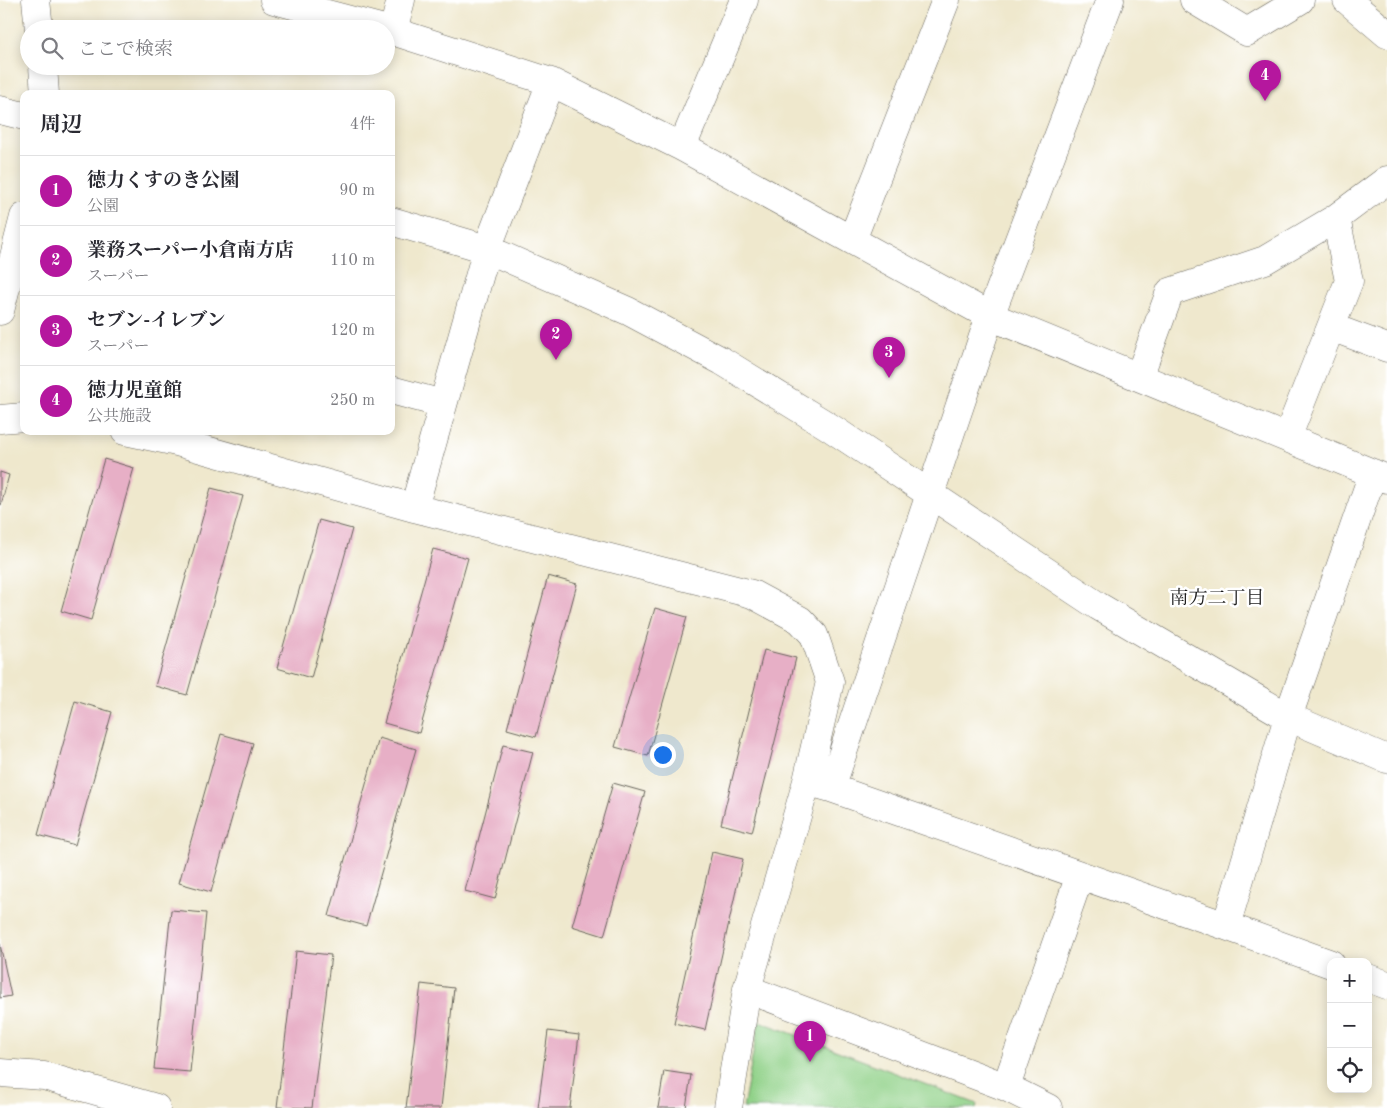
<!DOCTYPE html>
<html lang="ja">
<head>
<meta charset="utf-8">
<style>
	:root { --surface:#fff; --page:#f2f2f3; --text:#2b2b33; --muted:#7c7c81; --line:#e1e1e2; --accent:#b5179e }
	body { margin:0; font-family:"Old Standard TT","Noto Serif JP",serif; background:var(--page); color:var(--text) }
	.controls { position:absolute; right:15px; bottom:15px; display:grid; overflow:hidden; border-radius:10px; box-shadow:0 2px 12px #0003 }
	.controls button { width:45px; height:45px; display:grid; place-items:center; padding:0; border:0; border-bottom:1px solid var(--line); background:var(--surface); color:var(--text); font:25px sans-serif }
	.you { position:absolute; left:662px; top:754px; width:18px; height:18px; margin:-12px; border:4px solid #fff; border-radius:50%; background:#1a73e8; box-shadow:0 0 0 8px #1a73e833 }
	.badge { display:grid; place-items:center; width:32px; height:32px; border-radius:50%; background:var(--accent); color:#fff; font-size:16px; font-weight:700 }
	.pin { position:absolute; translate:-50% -41px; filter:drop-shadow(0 1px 2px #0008) }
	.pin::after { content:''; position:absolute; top:26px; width:18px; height:15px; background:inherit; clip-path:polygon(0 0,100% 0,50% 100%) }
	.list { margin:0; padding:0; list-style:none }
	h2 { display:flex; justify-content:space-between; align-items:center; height:65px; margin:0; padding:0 20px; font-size:21px }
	h2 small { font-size:16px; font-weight:400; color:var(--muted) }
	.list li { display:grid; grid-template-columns:32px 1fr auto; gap:15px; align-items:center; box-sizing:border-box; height:70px; padding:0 20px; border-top:1px solid var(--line) }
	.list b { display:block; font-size:19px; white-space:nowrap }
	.list p { margin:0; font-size:16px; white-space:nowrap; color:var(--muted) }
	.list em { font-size:16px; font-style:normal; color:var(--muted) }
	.icon { flex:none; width:28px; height:28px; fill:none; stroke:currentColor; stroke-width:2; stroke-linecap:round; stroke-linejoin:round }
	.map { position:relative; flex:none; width:1387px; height:1108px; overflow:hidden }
	.search { position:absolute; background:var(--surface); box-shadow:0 2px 12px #0003; left:20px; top:20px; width:375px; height:55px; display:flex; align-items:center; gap:12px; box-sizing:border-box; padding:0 18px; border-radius:28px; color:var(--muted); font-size:19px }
	.panel { position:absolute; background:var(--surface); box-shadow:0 2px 12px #0003; left:20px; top:90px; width:375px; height:345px; border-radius:10px }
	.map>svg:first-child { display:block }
	.green { fill:#90d188; stroke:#567652 }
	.building { fill:#e7afc6 }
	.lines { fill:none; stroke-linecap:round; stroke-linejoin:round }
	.minor-casing { stroke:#66635a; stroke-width:29 }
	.minor { stroke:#fff; stroke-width:28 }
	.labels { text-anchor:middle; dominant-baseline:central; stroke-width:5; stroke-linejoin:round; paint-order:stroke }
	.neighbourhood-label { font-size:19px; fill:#1c1c1c; stroke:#fff }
</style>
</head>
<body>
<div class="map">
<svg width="1387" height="1108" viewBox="0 0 1387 1108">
	<rect width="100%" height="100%" fill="#fff"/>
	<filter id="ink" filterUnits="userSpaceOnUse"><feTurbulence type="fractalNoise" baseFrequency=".02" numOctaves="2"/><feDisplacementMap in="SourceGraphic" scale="10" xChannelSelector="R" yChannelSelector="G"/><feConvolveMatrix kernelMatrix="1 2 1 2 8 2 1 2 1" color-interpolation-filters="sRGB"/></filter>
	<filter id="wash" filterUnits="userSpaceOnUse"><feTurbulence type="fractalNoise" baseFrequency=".0096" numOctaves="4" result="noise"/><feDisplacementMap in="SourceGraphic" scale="20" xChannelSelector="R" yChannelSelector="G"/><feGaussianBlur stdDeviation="1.12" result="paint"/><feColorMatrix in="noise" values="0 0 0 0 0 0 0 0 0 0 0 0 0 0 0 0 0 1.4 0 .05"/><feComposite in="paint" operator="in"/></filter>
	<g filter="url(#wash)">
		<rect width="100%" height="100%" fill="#efe8cd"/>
		<path class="green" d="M759,1021L977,1104L976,1108H743Z"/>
		<g id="blocks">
			<path class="building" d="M104,459L134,468L91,620L61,611Z
				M0,472L9,475L1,505H0Z
				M211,488L243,496L187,695L155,686Z
				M319,520L352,529L311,678L277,668Z
				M433,549L468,558L419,733L384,723Z
				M548,576L577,584L536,737L507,729Z
				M655,608L687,617L648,756L615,747Z
				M764,650L796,658L752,832L721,824Z
				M75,701L112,712L75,845L38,835Z
				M221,734L253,743L211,892L179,883Z
				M379,738L416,749L366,926L329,916Z
				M503,745L533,752L495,899L465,891Z
				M613,783L645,792L604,936L572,926Z
				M712,852L743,859L705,1030L674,1023Z
				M171,910L206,913L190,1072L154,1069Z
				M0,944L11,996L0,998Z
				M296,951L331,955L312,1108L277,1107Z
				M421,984L454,988L441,1108H406Z
				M548,1031L579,1035L570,1108H538Z
				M664,1071L691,1075L686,1108H658Z"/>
		</g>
	</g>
	<g filter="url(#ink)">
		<use href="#blocks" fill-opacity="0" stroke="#66635a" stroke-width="1"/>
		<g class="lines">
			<g class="minor-casing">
				<path id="minor" d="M36,0L39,29
					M274,0L384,29
					M1194,0L1247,32L1300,0
					M1347,0L1387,34
					M386,29L551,82L682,147L990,316L1387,479
					M393,31L401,0
					M43,66L45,94
					M0,110L24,116
					M682,147L744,0
					M391,221L487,249L628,311L722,361L828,426L1098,606L1288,717L1387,759
					M852,240L946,0
					M0,311L24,217
					M1331,327L1387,348
					M1139,377L1170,292L1265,260L1336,218L1387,180
					M391,390L443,404
					M0,419L24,417
					M125,431L177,442L414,508L752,594L800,620L814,635L830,682L807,781L747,989L728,1108
					M1287,438L1349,281L1336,218
					M414,508L487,249L551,82
					M813,783L831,788L1226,926L1331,964
					M831,788L990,316L1110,0
					M1226,926L1288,717L1373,473
					M1368,978L1387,985
					M747,989L1006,1087L1048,1108
					M0,1073L44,1076L156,1108
					M1006,1087L1080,875"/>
			</g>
			<use href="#minor" class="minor"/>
		</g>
	</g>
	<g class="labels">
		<g class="neighbourhood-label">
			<text x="1217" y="599">南方二丁目</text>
		</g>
	</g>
</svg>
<div class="controls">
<button>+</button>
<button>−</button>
<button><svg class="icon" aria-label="locate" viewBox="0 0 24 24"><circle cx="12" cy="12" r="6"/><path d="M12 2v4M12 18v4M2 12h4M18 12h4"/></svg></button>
</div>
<div class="you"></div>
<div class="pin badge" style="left:810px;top:1062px">1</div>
<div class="pin badge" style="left:556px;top:360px">2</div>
<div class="pin badge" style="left:889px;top:378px">3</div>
<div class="pin badge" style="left:1265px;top:101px">4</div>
<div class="search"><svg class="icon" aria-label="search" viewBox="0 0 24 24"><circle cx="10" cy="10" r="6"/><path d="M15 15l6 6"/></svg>ここで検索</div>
<section class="panel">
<h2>周辺<small>4件</small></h2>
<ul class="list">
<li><span class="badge">1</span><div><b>徳力くすのき公園</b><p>公園</p></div><em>90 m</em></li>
<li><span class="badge">2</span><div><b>業務スーパー小倉南方店</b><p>スーパー</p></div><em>110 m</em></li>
<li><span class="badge">3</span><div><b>セブン-イレブン</b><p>スーパー</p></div><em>120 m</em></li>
<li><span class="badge">4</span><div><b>徳力児童館</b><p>公共施設</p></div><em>250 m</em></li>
</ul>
</section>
</div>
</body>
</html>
